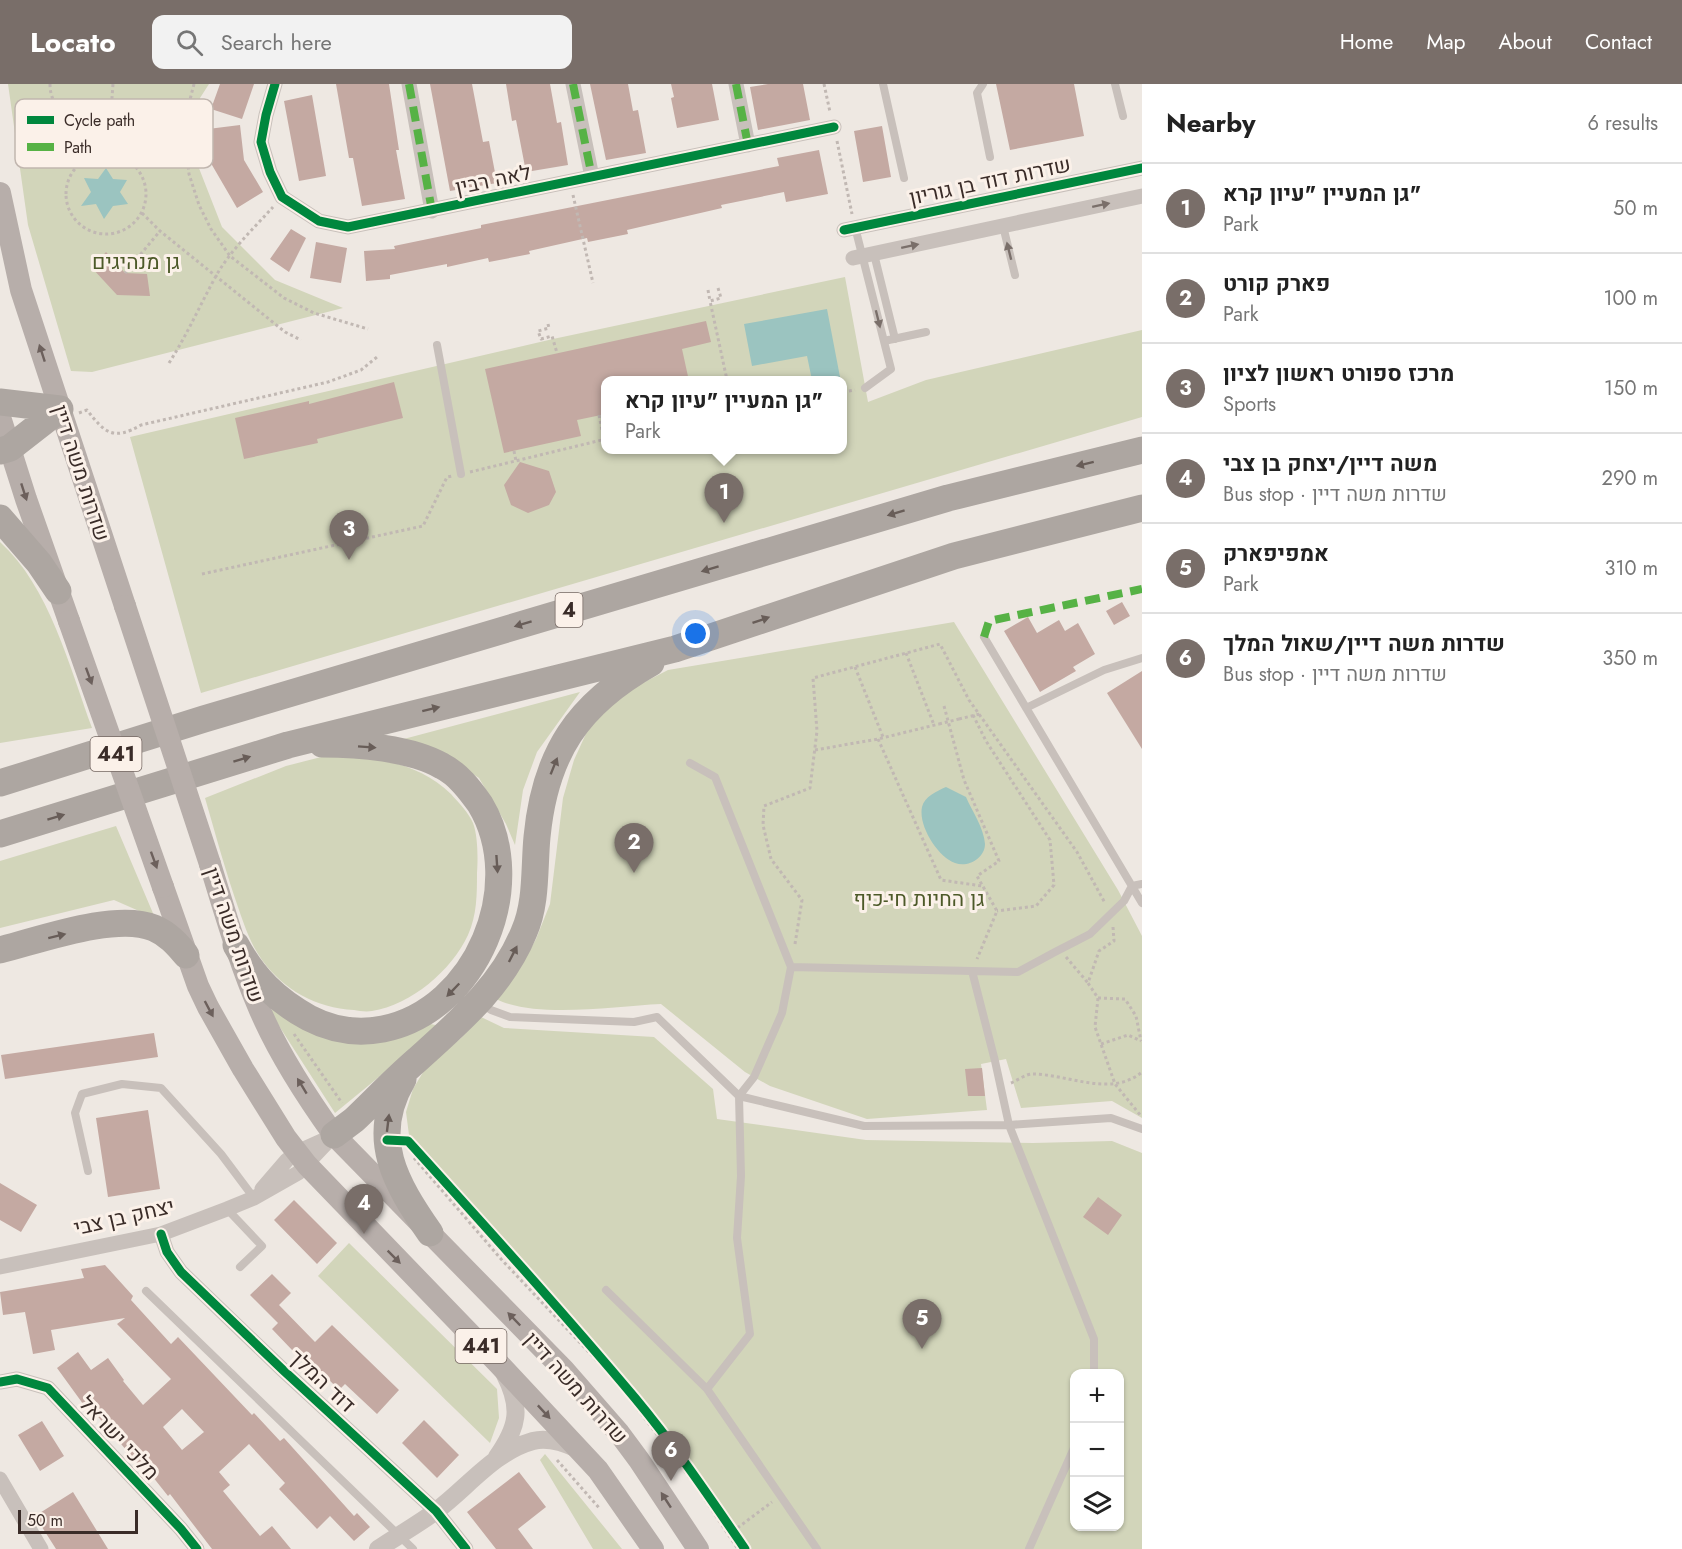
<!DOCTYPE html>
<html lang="en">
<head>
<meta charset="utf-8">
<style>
	:root { --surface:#fff; --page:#f2f2f2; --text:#222; --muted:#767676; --line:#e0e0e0; --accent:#796e69 }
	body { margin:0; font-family:Jost,Heebo,sans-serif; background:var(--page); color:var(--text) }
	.controls { position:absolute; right:18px; bottom:18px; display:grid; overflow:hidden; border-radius:12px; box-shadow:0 2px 4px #0004 }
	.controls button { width:54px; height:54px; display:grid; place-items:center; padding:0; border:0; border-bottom:2px solid var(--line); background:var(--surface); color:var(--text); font:30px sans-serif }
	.scale { position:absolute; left:18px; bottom:15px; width:120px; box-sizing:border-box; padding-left:6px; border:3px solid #3a2c28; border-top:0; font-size:16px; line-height:21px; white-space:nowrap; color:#3a2c28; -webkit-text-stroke:4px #fbf1e9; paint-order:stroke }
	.you { position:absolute; left:696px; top:550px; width:21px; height:21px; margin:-15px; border:4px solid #fff; border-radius:50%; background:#1a73e8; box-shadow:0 0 0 9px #1a73e833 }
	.badge { display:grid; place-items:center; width:39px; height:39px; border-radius:50%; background:var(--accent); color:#fff; font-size:20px; font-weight:700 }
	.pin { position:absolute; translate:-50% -50px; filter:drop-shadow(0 2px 3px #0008) }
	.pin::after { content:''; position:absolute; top:32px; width:21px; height:18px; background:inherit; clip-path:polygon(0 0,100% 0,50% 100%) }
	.popup { position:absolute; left:601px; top:292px; width:246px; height:78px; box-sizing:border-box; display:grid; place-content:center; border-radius:12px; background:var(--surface); filter:drop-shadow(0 2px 4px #0005); font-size:20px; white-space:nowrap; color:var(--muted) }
	.popup b { font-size:22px; color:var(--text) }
	.popup::after { content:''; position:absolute; left:50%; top:100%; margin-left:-12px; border:12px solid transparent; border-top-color:var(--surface) }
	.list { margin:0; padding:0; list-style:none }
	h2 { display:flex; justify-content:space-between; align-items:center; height:78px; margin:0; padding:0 24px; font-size:26px }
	h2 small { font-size:20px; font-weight:400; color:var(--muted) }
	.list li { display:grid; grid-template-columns:39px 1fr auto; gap:18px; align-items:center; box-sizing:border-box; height:90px; padding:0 24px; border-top:2px solid var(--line) }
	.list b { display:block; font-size:22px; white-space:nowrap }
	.list p { margin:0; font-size:20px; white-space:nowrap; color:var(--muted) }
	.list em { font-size:20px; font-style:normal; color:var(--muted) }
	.icon { flex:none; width:33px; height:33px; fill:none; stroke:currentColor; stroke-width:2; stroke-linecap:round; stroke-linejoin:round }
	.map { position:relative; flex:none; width:1142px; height:1465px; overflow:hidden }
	header { display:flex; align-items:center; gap:36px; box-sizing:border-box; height:84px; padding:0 30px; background:var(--accent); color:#fff }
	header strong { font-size:28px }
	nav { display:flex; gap:33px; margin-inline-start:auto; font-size:21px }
	.search { width:420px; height:54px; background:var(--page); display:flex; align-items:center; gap:15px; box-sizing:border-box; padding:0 21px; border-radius:12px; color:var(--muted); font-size:22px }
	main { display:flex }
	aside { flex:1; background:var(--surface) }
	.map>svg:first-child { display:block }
	.green { fill:#d2d5ba; fill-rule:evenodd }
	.water { fill:#9bc4c0 }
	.building { fill:#c4a9a2; fill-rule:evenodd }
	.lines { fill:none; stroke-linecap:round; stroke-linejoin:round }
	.path { stroke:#c1b8b3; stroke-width:3; stroke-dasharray:3 3; stroke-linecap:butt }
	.service { stroke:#c8c0bb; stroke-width:8 }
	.minor { stroke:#c8c0bb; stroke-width:15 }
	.tertiary { stroke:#c8c0bb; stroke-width:18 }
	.primary { stroke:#b7aeaa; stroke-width:22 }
	.motorway { stroke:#ada6a1; stroke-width:27 }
	.path-bridge { stroke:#c1b8b3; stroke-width:3; stroke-dasharray:3 3; stroke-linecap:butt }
	.primary-bridge { stroke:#b7aeaa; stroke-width:22 }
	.quiet { stroke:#56b245; stroke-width:8; stroke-dasharray:15 8; stroke-linecap:butt }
	.cycleway-casing { stroke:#fbf1e9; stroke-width:13 }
	.cycleway { stroke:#00873e; stroke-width:9 }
	.oneway { fill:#7a6f6a }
	.oneway2 { fill:#6c605c }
	.oneway3 { fill:#685d58 }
	.labels { text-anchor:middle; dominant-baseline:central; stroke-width:6; stroke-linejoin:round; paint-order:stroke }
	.shield { fill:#fbf1e9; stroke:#746762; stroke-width:1.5 }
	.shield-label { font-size:20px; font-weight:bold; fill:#3a2c28 }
	.street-label { font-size:21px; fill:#3a2c28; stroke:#fbf1e9 }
	.park-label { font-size:21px; fill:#4d5a29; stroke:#fbf1e9 }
	.key { fill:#fbf1e9; stroke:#c1b6af; stroke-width:1.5 }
	.key-label { font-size:16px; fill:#3a2c28 }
</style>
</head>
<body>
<header>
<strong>Locato</strong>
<div class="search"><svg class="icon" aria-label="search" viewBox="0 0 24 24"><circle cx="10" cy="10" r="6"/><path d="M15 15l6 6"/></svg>Search here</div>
<nav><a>Home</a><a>Map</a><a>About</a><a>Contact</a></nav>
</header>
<main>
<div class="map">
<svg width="1142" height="1465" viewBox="0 0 1142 1465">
	<rect width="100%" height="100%" fill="#eee8e2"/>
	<path class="green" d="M8,0H209L200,14L195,74L222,143L275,196L343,224L92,288L71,287L28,141Z
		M845,193L868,318L926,296L1142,246V333L201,609L130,353L553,255ZM606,296H843V366H606Z
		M0,458C49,502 70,584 92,644L0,659Z
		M954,538L1118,806L1142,852V1034L1112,1017L1021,1024L1006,975L981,980L987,1026L867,1035L770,1002L745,988L661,920C615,922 536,935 496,915L521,882L536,855L550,820L563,714L574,676L589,643L613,620L633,604L668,586Z
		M580,608L537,668L523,706L515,761L506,740L479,694L444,671L400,656Z
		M325,672C371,673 416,676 451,710C458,718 469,729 473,739C478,752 478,775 477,789C477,810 477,831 468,851C452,886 411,921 372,927C366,928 359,927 354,926C316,924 284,906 262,876C251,861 245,843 239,826C226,789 216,752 205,714L286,682Z
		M116,742L155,834L114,816L0,844V777Z
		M272,920L301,941L425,939L441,942L335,1029L272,931Z
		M481,933L504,944L654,953L713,1005L717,1035L866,1056L1033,1059L1112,1057L1142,1069V1465H738L641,1316L409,1051L406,1028L413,1005L425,985L461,954ZM1074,1290H1120V1442H1074Z
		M349,1159L497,1305L499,1334L490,1359L318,1192Z
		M545,1370L622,1465H593L540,1376Z"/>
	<path class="water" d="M106,84L113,95L127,96L120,108L128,120L113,122L104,135L96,120L81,122L91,108L84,94L98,95Z
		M827,225L840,293L812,296L807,272L752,282L744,240Z
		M946,703L966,713C972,727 984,744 985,760C985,774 968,784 955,779C938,773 918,742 922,723C924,713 937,707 946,703Z"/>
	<path class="building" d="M220,0H254L242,35L211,25Z
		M336,0H389L399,66H396L405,115L362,122L353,74H349Z
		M430,0H472L483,58L489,57L497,99L450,107Z
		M506,0H550L557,39L561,38L568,81L526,88L516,36L512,37Z
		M590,0H628L633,27L638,26L646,69L606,76Z
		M671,0H712L719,36L677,44L671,14L674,13Z
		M768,0H803L810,36L758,46L750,3Z
		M996,0H1074L1084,52L1010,66Z
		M312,11L326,92L299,97L284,17Z
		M240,41L244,76L263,108L237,124L212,81L208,45Z
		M882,42L891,93L863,98L854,47Z
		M819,66L828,110L786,118L784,108L721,121L722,124L627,146L628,150L588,158L587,154L529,167L530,170L489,178L488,174L447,183V180L390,191V195L366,197L364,167L395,165L394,162L481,144V141L779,82L777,74Z
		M291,145L306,154L289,188L270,175Z
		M316,158L347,164L341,199L310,194Z
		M106,168L125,189L147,190L150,212L117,211L92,184Z
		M706,237L711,258L682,265L689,297H606V330L577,336L581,352L504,369L485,285Z
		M394,298L403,334L317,355L318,359L244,375L235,334L309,317V320Z
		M520,378L549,387L556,408L549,421L528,429L511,421L504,401Z
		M1122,518L1130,532L1114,541L1106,527Z
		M1028,533L1037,549L1059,536L1065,547L1078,539L1095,570L1073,583L1076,587L1040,608L1004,547Z
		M1142,587V665L1107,609Z
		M154,949L158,973L5,995L1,971Z
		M982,984L985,1012H968L965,985Z
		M148,1026L160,1105L108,1113L96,1034Z
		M0,1099L37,1121L21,1148L0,1136Z
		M1098,1113L1122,1131L1108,1151L1083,1133Z
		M294,1116L337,1159L317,1180L274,1136Z
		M105,1181L133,1212L131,1216L171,1260L178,1253L252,1331L254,1329L280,1357L284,1354L354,1432L357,1429L370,1443L354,1457L330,1432L317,1445L279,1405L285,1399L249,1360L219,1388L230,1401L223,1407L260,1452L272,1442L291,1465H212L170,1410L168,1412L141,1378L138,1380L89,1322L86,1324L57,1284L78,1268L91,1286L108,1274L124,1296L123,1297L143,1321L171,1295L117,1240L125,1234L51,1246L55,1266L33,1270L25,1228L3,1231L0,1208L84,1194L81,1185ZM182,1325L204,1348L182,1366L163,1343Z
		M272,1190L291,1209L279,1221L315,1258L332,1241L399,1306L377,1330L345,1300L339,1306L297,1263L293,1267L272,1245L278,1239L250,1211Z
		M424,1336L459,1371L437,1394L402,1359Z
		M42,1337L64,1372L40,1387L18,1351Z
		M519,1388L546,1423L518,1445L533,1465H496L467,1428Z
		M73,1408L108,1465H56L35,1432Z"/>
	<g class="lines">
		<path class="path" d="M50,0C50,27 72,34 95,38L184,39
			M194,0L184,39L189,90L199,121L211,145L230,172L284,214L314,229L368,245
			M824,0L830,28
			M837,57L852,130
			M108,69L113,0
			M66 110a40 40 0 1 1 80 0a40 40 0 1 1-80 0Z
			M573,111L593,199
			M142,129L160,147L285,248L301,256
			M125,189L160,147
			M718,204L721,214L710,217L727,296
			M708,206L710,217
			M548,240L549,244L538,247L541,255L552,252L557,269
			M169,279C187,251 200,221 216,192C230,167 253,145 273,123
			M843,308L855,306
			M79,329L87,326C105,349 113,357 141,341L328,298L361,286L377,273
			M599,331L604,356
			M514,367L516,377
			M470,388L606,355
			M202,490L423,442L447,393L452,392
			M906,569L934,641
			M855,583L883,653
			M944,622L964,696L999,777L977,792L997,827L977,875
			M973,631L986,657L1050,756L1054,801L1036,822L997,827
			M959,635L980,630
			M878,655L941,796L982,802
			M815,666L878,655L939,640
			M1113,843L1114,857L1099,867L1088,899L1098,914L1095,943L1115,1000L1141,1032
			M795,860L802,816L771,775L763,741L764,722L810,704L817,647L813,594L940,560L969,616L1077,768L1105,819
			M1066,873L1088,899
			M1098,914L1125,915L1136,932L1141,957
			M294,950L342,1019
			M1101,960L1128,951L1141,957
			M1011,999C1018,996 1026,990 1032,990C1068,990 1111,1014 1142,988
			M414,1074L501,1175L618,1299L696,1402L738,1465
			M557,1376L600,1425
			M728,1451L772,1418"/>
		<path class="service" d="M883,0L904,94
			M983,0L977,9L990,73
			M1115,0L1123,32
			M1003,142L1015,191
			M855,143L891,285L865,304
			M874,170L895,255
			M884,257L926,248
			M437,261L461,390
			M984,553L1142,819
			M1026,624L1104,586L1142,574
			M690,679L715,693L791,883L782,929L754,993L739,1012L741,1092L737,1154L750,1250L707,1305
			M791,883L972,887L995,977L1009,1041L1094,1255V1290
			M972,887L1018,888L1055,868L1090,850L1124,817L1132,802L1142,800
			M482,920L491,926L510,933L634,938L657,933L739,1012L864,1042L1009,1041L1111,1034L1142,1045
			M88,1087L75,1029L82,1010L122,1000L161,1004L221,1070L254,1114
			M227,1125L262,1162L240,1183
			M606,1206L707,1305L817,1465
			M146,1207L413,1465
			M1029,1465L1074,1364"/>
		<path class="minor" d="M275,0L266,31L261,58L270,88L282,113L319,137L348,143L834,43
			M409,0L432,127
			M573,0L592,93
			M736,0L748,61
			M844,146L1142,84
			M853,174L1142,112
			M262,1105L287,1076L297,1068L328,1054
			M161,1150L167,1168L181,1188L283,1286L436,1427L466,1465
			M0,1183L161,1150L227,1125L254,1114L298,1089L334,1051
			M0,1298L17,1295L48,1304L181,1445L197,1465
			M0,1395L41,1465"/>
		<path class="tertiary" d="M497,1373C518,1343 522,1324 505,1291
			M378,1465C397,1452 417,1441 436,1427C467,1404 495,1367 533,1357C548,1353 565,1359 578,1365"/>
		<path class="primary" d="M0,109L21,206L125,522
			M0,333L26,415L69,537
			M210,780C225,828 239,878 259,924C278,969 306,1012 334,1051L564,1286L619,1349L639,1376L698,1465
			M163,803L198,902L208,923L243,985L286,1054L307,1081L498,1279L598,1386L653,1465"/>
		<path class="motorway" d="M0,318L60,325
			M0,367L10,364L60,325
			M0,434L39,479L58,507
			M0,699L204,635L948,414L1142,366
			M0,750L288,661L675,565L954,472L1142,424
			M236,861C254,894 276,916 309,934C332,946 357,950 383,945C477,926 529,801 480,720C470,706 458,690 442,682C411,664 358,660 322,660
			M0,866C40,856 116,828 154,844C168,850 177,860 186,871
			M403,995C368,1054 396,1100 430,1149
			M334,1051L354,1036C375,1016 395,995 417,976C459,938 502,902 524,848C537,819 534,784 537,753C545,669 578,620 651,579"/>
		<path class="path-bridge" d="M939,640L959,635"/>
		<path class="primary-bridge" d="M125,522L210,780
			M69,537L163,803"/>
		<path class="quiet" d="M409,0L432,127
			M573,0L592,93
			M736,0L748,61
			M984,553L989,537L1142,505"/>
		<g class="cycleway-casing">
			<path id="cycleway" d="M275,0L266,31L261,58L270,88L282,113L319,137L348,143L834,43
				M844,146L1142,84
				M387,1056L408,1057C485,1142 562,1227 635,1314C675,1362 710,1414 745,1465
				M161,1150L167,1168L181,1188L283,1286L436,1427L466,1465
				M0,1298L17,1295L48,1304L181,1445L197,1465"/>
		</g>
		<use href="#cycleway" class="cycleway"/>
	</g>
	<defs><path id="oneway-solid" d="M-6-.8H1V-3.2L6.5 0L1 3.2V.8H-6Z" transform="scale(1.5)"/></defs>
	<g class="oneway">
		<use href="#oneway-solid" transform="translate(1101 121) rotate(-12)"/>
		<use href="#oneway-solid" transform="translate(910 162) rotate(-12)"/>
		<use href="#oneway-solid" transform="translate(1009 167) rotate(-104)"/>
		<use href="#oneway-solid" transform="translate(878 235) rotate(76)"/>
	</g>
	<g class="oneway2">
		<use href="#oneway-solid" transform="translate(42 269) rotate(-108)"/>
		<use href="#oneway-solid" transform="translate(24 408) rotate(72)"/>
		<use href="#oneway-solid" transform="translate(89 592) rotate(70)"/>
		<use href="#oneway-solid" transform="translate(154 776) rotate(70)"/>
		<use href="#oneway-solid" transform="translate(209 925) rotate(62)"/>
		<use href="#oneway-solid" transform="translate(302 1002) rotate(-121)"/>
		<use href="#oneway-solid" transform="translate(394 1173) rotate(45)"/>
		<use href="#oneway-solid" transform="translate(514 1235) rotate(-134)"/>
		<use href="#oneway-solid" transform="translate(544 1328) rotate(47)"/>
		<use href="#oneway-solid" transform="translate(666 1416) rotate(-123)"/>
	</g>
	<g class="oneway3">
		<use href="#oneway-solid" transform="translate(1085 380) rotate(166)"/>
		<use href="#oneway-solid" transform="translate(896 429) rotate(163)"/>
		<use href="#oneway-solid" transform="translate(710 485) rotate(163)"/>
		<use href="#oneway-solid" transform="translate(761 536) rotate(-19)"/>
		<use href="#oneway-solid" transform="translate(523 540) rotate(163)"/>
		<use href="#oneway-solid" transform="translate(431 625) rotate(-14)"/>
		<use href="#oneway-solid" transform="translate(367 663) rotate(4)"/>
		<use href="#oneway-solid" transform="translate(242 675) rotate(-17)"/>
		<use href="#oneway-solid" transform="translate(554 682) rotate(-68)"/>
		<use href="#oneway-solid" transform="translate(56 733) rotate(-17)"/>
		<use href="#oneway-solid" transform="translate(497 780) rotate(86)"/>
		<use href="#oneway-solid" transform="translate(57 852) rotate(-14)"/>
		<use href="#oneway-solid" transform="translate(513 870) rotate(-63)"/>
		<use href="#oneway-solid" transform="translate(453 906) rotate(134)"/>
		<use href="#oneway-solid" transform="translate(388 1039) rotate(-83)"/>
	</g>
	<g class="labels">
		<g class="shield">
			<rect x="555.5" y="509" width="27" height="34" rx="4.5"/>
			<rect x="90.5" y="653" width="51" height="34" rx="4.5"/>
			<rect x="455.5" y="1245" width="51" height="34" rx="4.5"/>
		</g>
		<g class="shield-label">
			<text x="569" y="526">4</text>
			<text x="116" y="670">441</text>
			<text x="481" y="1262">441</text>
		</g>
		<g class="street-label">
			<text transform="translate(493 96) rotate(-12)">לאה רבין</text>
			<text transform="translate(990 97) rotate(-12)">שדרות דוד בן גוריון</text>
			<text transform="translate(81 389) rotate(72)">שדרות משה דיין</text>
			<text transform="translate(234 851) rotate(71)">שדרות משה דיין</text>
			<text transform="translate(124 1133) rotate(-13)">יצחק בן צבי</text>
			<text transform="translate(322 1297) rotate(43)">דוד המלך</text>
			<text transform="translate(576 1304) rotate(48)">שדרות משה דיין</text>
			<text transform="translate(119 1354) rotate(47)">מלכי ישראל</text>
		</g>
		<g class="park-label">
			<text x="136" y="178">גן מנהיגים</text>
			<text x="919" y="815">גן החיות חי-כיף</text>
		</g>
	</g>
	<rect x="15" y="15" width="198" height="69" rx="9" class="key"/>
	<rect x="27" y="32" width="27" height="8" fill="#00873e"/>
	<rect x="27" y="59" width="27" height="8" fill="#56b245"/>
	<g class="key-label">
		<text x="64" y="42">Cycle path</text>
		<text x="64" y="69">Path</text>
	</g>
</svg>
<div class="controls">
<button>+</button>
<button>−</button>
<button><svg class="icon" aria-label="layers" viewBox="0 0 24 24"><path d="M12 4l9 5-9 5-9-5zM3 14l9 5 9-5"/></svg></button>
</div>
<div class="scale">50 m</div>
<div class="you"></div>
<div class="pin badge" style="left:724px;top:439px">1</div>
<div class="popup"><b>גן המעיין &quot;עיון קרא&quot;</b>Park</div>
<div class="pin badge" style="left:634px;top:789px">2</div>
<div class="pin badge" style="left:349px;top:476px">3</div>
<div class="pin badge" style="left:364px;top:1150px">4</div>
<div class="pin badge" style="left:922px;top:1265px">5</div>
<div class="pin badge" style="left:671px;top:1397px">6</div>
</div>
<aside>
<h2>Nearby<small>6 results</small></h2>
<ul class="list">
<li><span class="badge">1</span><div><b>גן המעיין &quot;עיון קרא&quot;</b><p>Park</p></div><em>50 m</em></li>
<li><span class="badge">2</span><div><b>פארק קורט</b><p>Park</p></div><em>100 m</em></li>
<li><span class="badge">3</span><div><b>מרכז ספורט ראשון לציון</b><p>Sports</p></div><em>150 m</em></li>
<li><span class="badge">4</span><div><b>משה דיין/יצחק בן צבי</b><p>Bus stop · שדרות משה דיין</p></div><em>290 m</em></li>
<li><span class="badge">5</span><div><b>אמפיפארק</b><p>Park</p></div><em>310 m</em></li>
<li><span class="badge">6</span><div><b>שדרות משה דיין/שאול המלך</b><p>Bus stop · שדרות משה דיין</p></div><em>350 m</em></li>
</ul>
</aside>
</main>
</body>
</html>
